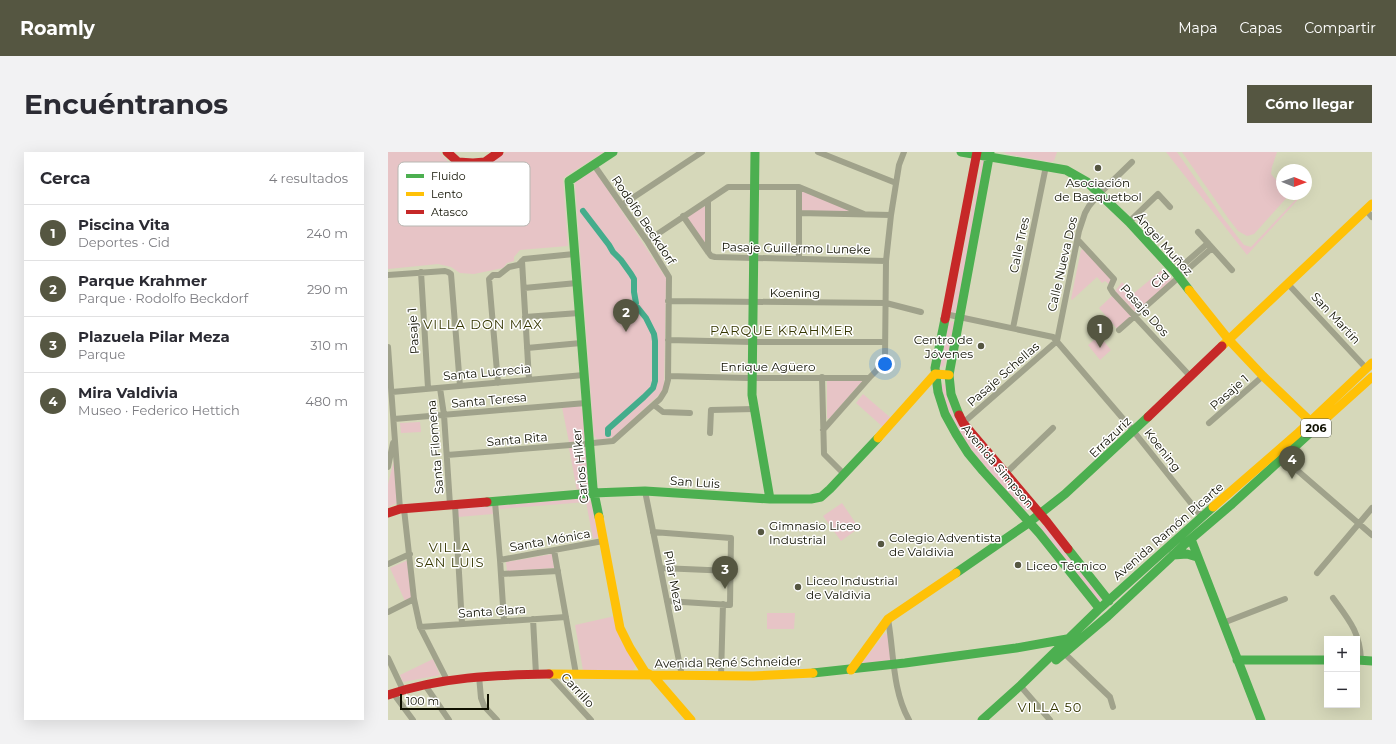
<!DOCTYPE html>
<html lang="es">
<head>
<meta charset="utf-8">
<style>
	:root { --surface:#fff; --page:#f2f2f3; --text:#2b2b33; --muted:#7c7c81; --line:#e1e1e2; --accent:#555641 }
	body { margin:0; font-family:Montserrat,sans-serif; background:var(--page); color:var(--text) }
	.controls { position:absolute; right:12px; bottom:12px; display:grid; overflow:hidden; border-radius:0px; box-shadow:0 4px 16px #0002 }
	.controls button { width:36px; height:36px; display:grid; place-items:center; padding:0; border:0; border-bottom:1px solid var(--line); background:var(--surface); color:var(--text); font:20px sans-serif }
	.compass { position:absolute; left:888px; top:12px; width:36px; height:36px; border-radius:50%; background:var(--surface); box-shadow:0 4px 16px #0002; rotate:91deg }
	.scale { position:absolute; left:12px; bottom:10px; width:89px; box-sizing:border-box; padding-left:4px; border:2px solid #0f1000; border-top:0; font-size:11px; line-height:14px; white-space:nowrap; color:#0f1000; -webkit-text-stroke:3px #fff; paint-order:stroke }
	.you { position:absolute; left:497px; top:212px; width:14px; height:14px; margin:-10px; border:3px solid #fff; border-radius:50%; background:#1a73e8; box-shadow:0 0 0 6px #1a73e833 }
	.badge { display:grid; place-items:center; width:26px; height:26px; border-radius:50%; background:var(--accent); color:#fff; font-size:13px; font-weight:700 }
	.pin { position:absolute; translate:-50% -33px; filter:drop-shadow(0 1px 2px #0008) }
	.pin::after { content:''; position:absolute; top:21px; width:14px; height:12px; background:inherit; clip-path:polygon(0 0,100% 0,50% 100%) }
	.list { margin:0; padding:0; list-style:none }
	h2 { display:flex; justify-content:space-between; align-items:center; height:52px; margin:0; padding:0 16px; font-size:17px }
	h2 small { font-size:13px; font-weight:400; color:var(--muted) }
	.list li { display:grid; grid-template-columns:26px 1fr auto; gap:12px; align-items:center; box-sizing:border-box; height:56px; padding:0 16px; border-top:1px solid var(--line) }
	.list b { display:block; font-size:15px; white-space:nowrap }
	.list p { margin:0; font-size:13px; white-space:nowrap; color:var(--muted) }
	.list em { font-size:13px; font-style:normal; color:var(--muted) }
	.map { position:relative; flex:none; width:984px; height:568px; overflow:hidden; border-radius:0px }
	header { display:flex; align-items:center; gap:24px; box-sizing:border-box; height:56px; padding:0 20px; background:var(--accent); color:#fff }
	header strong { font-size:19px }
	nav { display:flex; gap:22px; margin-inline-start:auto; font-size:14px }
	.intro { display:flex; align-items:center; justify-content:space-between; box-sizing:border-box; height:96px; padding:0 24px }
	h1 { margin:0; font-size:28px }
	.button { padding:10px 18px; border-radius:0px; background:var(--accent); color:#fff; font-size:14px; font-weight:700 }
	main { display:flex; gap:24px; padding:0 24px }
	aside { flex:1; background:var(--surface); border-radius:0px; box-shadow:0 4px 16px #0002 }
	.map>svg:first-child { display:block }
	.green { fill:#e7c4c6 }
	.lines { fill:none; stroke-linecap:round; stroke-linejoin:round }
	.canal { stroke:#44ad8c; stroke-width:6 }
	.street { stroke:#a0a28b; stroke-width:6 }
	.fast { stroke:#4caf50; stroke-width:9 }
	.slow { stroke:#ffc107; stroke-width:9 }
	.jam { stroke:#c62828; stroke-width:9 }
	.poi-dot { fill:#555641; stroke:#fff; stroke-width:1.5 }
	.labels { text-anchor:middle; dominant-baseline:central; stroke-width:3; stroke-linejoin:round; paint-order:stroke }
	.shield { fill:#fff; stroke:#57584c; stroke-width:1 }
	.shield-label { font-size:11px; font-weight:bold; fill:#0f1000 }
	.poi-label { font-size:12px; fill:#0f1000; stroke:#fff; text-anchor:start }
	.street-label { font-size:12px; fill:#0f1000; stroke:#fff }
	.neighbourhood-label { font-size:13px; letter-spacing:1px; fill:#353600; stroke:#fff }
	.key { fill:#fff; stroke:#b7b7b2; stroke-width:1 }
	.key-label { font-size:11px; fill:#0f1000 }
</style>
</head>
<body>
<header>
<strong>Roamly</strong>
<nav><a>Mapa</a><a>Capas</a><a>Compartir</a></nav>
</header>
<div class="intro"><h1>Encuéntranos</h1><a class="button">Cómo llegar</a></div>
<main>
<aside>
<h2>Cerca<small>4 resultados</small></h2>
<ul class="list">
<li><span class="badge">1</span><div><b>Piscina Vita</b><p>Deportes · Cid</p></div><em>240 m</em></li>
<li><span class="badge">2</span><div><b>Parque Krahmer</b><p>Parque · Rodolfo Beckdorf</p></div><em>290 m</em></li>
<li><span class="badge">3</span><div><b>Plazuela Pilar Meza</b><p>Parque</p></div><em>310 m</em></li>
<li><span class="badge">4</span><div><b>Mira Valdivia</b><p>Museo · Federico Hettich</p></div><em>480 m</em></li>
</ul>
</aside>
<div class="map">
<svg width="984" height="568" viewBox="0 0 984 568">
	<rect width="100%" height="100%" fill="#d6d8ba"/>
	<path class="green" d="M0,0H51L71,21L87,22L118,0H216L175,26L180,94L132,98L126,105V109L119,111L115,116L86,122L72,121L63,115L50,112L0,117Z
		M615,0H669L666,9L663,10L619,2Z
		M778,0H789L835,66L856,93L863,95L913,42H915L859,103Z
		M794,0H889L884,15L883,22L888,28L894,30V42H902L866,82L859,84L850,79L840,66Z
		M594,8L597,9L569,160L564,161L563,159Z
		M203,19L208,20L278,126L276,238L226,285L210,288L206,284L187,31V28Z
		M415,39L462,59L461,61L415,60L413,57V41Z
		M318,54V91L316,92L300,67L301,62Z
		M696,97L724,126L721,132L717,129L714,131L709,125L684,148L683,147L693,98Z
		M775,117L785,128L748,161L727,139L734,130L746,141Z
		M725,143L744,164L730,178L711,156Z
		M561,169L566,170V173L561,202L559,203L556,214L553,215L552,214Z
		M707,187L711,190L714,187L723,198L712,208L700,193Z
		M476,227L441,267L439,266V229Z
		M554,232L557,233L559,246L565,259L642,356L641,358L636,360L572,284C565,271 553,247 554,232Z
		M475,242L504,267L496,276L468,251Z
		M192,254L196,259L198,285L195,289L181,290L174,255Z
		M32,270L33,280L13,281L12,271Z
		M196,295L199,299L202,333L200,338L189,339L181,296Z
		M6,308L9,351L0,355V332Z
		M197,346L203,349L211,385L205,387L198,350L112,357V353Z
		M454,351L471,376L453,389L435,364Z
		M104,354L105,362L70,365V356Z
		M653,374H657L715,446L711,450L652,376Z
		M164,402L166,416L119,419L118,410Z
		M20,408L25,445L17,449L2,416Z
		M379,461H407L406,477H379Z
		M227,464C232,484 235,496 249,511L245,519L195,518L187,473Z
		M497,481L500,483L504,510L474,514L473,512Z
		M45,507L52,523L15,530L12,523Z"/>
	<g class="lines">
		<path class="canal" d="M195,59L221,93L225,100L233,108L243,122L246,127V140L248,151
			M220,282V277L256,245L265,236L267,229V189L266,182L258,166L250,156"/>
		<path class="street" d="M430,0L508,31
			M234,53L314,0
			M978,58L984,65
			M411,61L503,63
			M295,64L320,100L323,104L327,105L498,109
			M741,70L770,42L782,55
			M810,80L844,118
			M690,88L726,127L722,136L725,141L802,224
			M259,89L340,35H411L476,62
			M320,100V49
			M411,107V35
			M134,109L141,228
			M33,120L40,236
			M787,120L820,91
			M0,123L57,119L60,120L63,122L72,234
			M900,132L978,216
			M136,136L189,131
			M280,149L498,151L533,160
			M557,162L665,185L743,276L814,365
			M137,165L191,161
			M625,176L658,14
			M731,178L824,96
			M280,188L364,190H497
			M0,195L12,357
			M139,196L193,191
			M280,224L359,226H481
			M434,225L436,302L456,322
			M110,231L101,127L105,123H111L121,115L130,113L136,107L186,102
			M52,236L56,263L62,353
			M4,240L196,223
			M266,253L275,260L302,261
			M6,267L198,251
			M575,271L669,189L691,79L697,61L701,54L711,42L744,10
			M821,271L875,224
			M435,278L481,226L488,219L497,205L498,109L503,63L511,13L516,0
			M322,281L323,258L366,257
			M59,303L195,292L225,289L272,247L277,239L280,228L281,125L259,89L206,13
			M895,306L984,383
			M0,315L5,291
			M618,321L665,276
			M257,339L294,524
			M107,350L112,408L116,469
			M67,353L74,472
			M16,357L26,447L32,475L59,528
			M265,380L343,386L342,453L279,449
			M166,398L188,522
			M112,408L215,389
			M0,412L22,402
			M273,416L343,419
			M929,421L984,356
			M113,422L170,419
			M945,446C961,468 972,480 973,508
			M0,460L26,447
			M145,467L148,522
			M500,467C506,500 504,538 521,568
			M835,471L897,447
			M32,475L178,465
			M676,501L722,545L725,555
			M0,506L15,538
			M161,522L203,568
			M91,524L93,546L96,554L109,568
			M333,524L335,452
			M37,533L61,568
			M635,537L662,568
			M5,541L25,568"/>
		<path class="fast" d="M367,0L364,243L382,347
			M573,0L678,18L699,30L741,70L787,120L801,138
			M557,167L547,216L550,240L557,262L568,282L580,301L595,319L651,381L711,456
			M571,263L563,242L561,223L602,0
			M99,350L205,341L257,339L382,347H423L433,345L442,337L490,286
			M211,365L205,336L181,29L225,0
			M803,387L873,568
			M680,397L721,449
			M785,403L799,402L809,405
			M568,421L639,372L677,342L760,265
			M668,508L720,464L797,392L844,352L934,270
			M849,508H939
			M969,508L984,509
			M425,521L517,511L628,496L679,487
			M594,568L633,533L710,458L825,355"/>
		<path class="slow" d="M801,138L841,188L875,224L922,269
			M834,194L984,52
			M934,270L984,225
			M490,286L547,222L561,223
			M825,355L909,282L984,211
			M211,365L232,476L242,496L257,520L265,524L303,568
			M463,518L500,467L568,421
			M161,522L365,524L425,521"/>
		<path class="jam" d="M59,0L70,10L85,11L97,10L111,0
			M557,167L589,0
			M571,263L575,271L659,370L680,397
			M760,265L834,194
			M0,361L12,357L99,350
			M0,543C52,525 106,523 161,522"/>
	</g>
	<g class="poi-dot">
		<circle cx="710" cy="16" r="4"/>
		<circle cx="593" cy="194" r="4"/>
		<circle cx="373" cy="380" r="4"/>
		<circle cx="493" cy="392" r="4"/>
		<circle cx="630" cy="413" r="4"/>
		<circle cx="410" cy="435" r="4"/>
	</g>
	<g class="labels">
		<rect class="shield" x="913" y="267" width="30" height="18" rx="3"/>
		<g class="shield-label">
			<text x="928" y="276">206</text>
		</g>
		<g class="poi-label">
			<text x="710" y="30" text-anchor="middle">Asociación<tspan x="710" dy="14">de Basquetbol</tspan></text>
			<text x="585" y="187" text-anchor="end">Centro de<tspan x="585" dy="14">Jóvenes</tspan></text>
			<text x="381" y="373">Gimnasio Liceo<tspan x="381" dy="14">Industrial</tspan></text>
			<text x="501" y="385">Colegio Adventista<tspan x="501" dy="14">de Valdivia</tspan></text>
			<text x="638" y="413">Liceo Técnico</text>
			<text x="418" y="428">Liceo Industrial<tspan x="418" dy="14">de Valdivia</tspan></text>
		</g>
		<g class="street-label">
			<text transform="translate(256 68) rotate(56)">Rodolfo Beckdorf</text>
			<text transform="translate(776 92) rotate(48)">Ángel Muñoz</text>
			<text transform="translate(631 93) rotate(-78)">Calle Tres</text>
			<text transform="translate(408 96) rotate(1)">Pasaje Guillermo Luneke</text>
			<text transform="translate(674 112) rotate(-77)">Calle Nueva Dos</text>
			<text transform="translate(772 127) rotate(-41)">Cid</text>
			<text x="407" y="140">Koening</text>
			<text transform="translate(757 158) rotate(48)">Pasaje Dos</text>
			<text transform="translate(948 166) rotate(47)">San Martín</text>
			<text transform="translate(25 179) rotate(-94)">Pasaje 1</text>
			<text x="380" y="214">Enrique Agüero</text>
			<text transform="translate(99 220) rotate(-5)">Santa Lucrecia</text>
			<text transform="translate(615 222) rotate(-41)">Pasaje Schellas</text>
			<text transform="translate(841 240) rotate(-41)">Pasaje 1</text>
			<text transform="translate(101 248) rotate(-5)">Santa Teresa</text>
			<text transform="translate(722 285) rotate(-44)">Errázuriz</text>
			<text transform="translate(129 287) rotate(-5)">Santa Rita</text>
			<text transform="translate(47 295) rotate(-95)">Santa Filomena</text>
			<text transform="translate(775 298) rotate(52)">Koening</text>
			<text transform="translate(192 314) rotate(-96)">Carlos Hilker</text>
			<text transform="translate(610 314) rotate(50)">Avenida Simpson</text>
			<text transform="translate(307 330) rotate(4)">San Luis</text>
			<text transform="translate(780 379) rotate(-41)">Avenida Ramón Picarte</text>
			<text transform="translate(162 388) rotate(-10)">Santa Mónica</text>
			<text transform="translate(286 429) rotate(79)">Pilar Meza</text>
			<text transform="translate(104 459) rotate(-4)">Santa Clara</text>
			<text transform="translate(340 510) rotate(-1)">Avenida René Schneider</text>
			<text transform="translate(190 538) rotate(47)">Carrillo</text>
		</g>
		<g class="neighbourhood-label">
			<text x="95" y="172">VILLA DON MAX</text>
			<text x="394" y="178">PARQUE KRAHMER</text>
			<text x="62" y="395">VILLA<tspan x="62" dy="15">SAN LUIS</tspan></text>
			<text x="662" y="555">VILLA 50</text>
		</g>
	</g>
	<rect x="10" y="10" width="132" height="64" rx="6" class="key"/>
	<rect x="18" y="22" width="18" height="4" fill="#4caf50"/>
	<rect x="18" y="40" width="18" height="4" fill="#ffc107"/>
	<rect x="18" y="58" width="18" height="4" fill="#c62828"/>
	<g class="key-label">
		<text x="43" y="28">Fluido</text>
		<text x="43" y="46">Lento</text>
		<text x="43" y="64">Atasco</text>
	</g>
</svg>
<div class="controls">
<button>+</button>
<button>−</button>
</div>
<svg class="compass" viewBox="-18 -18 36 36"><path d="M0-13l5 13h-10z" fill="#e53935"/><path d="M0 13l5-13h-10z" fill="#7c7c81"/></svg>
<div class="scale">100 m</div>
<div class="you"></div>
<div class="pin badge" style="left:712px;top:196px">1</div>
<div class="pin badge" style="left:238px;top:180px">2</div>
<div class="pin badge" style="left:337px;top:437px">3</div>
<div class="pin badge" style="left:904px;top:327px">4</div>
</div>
</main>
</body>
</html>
